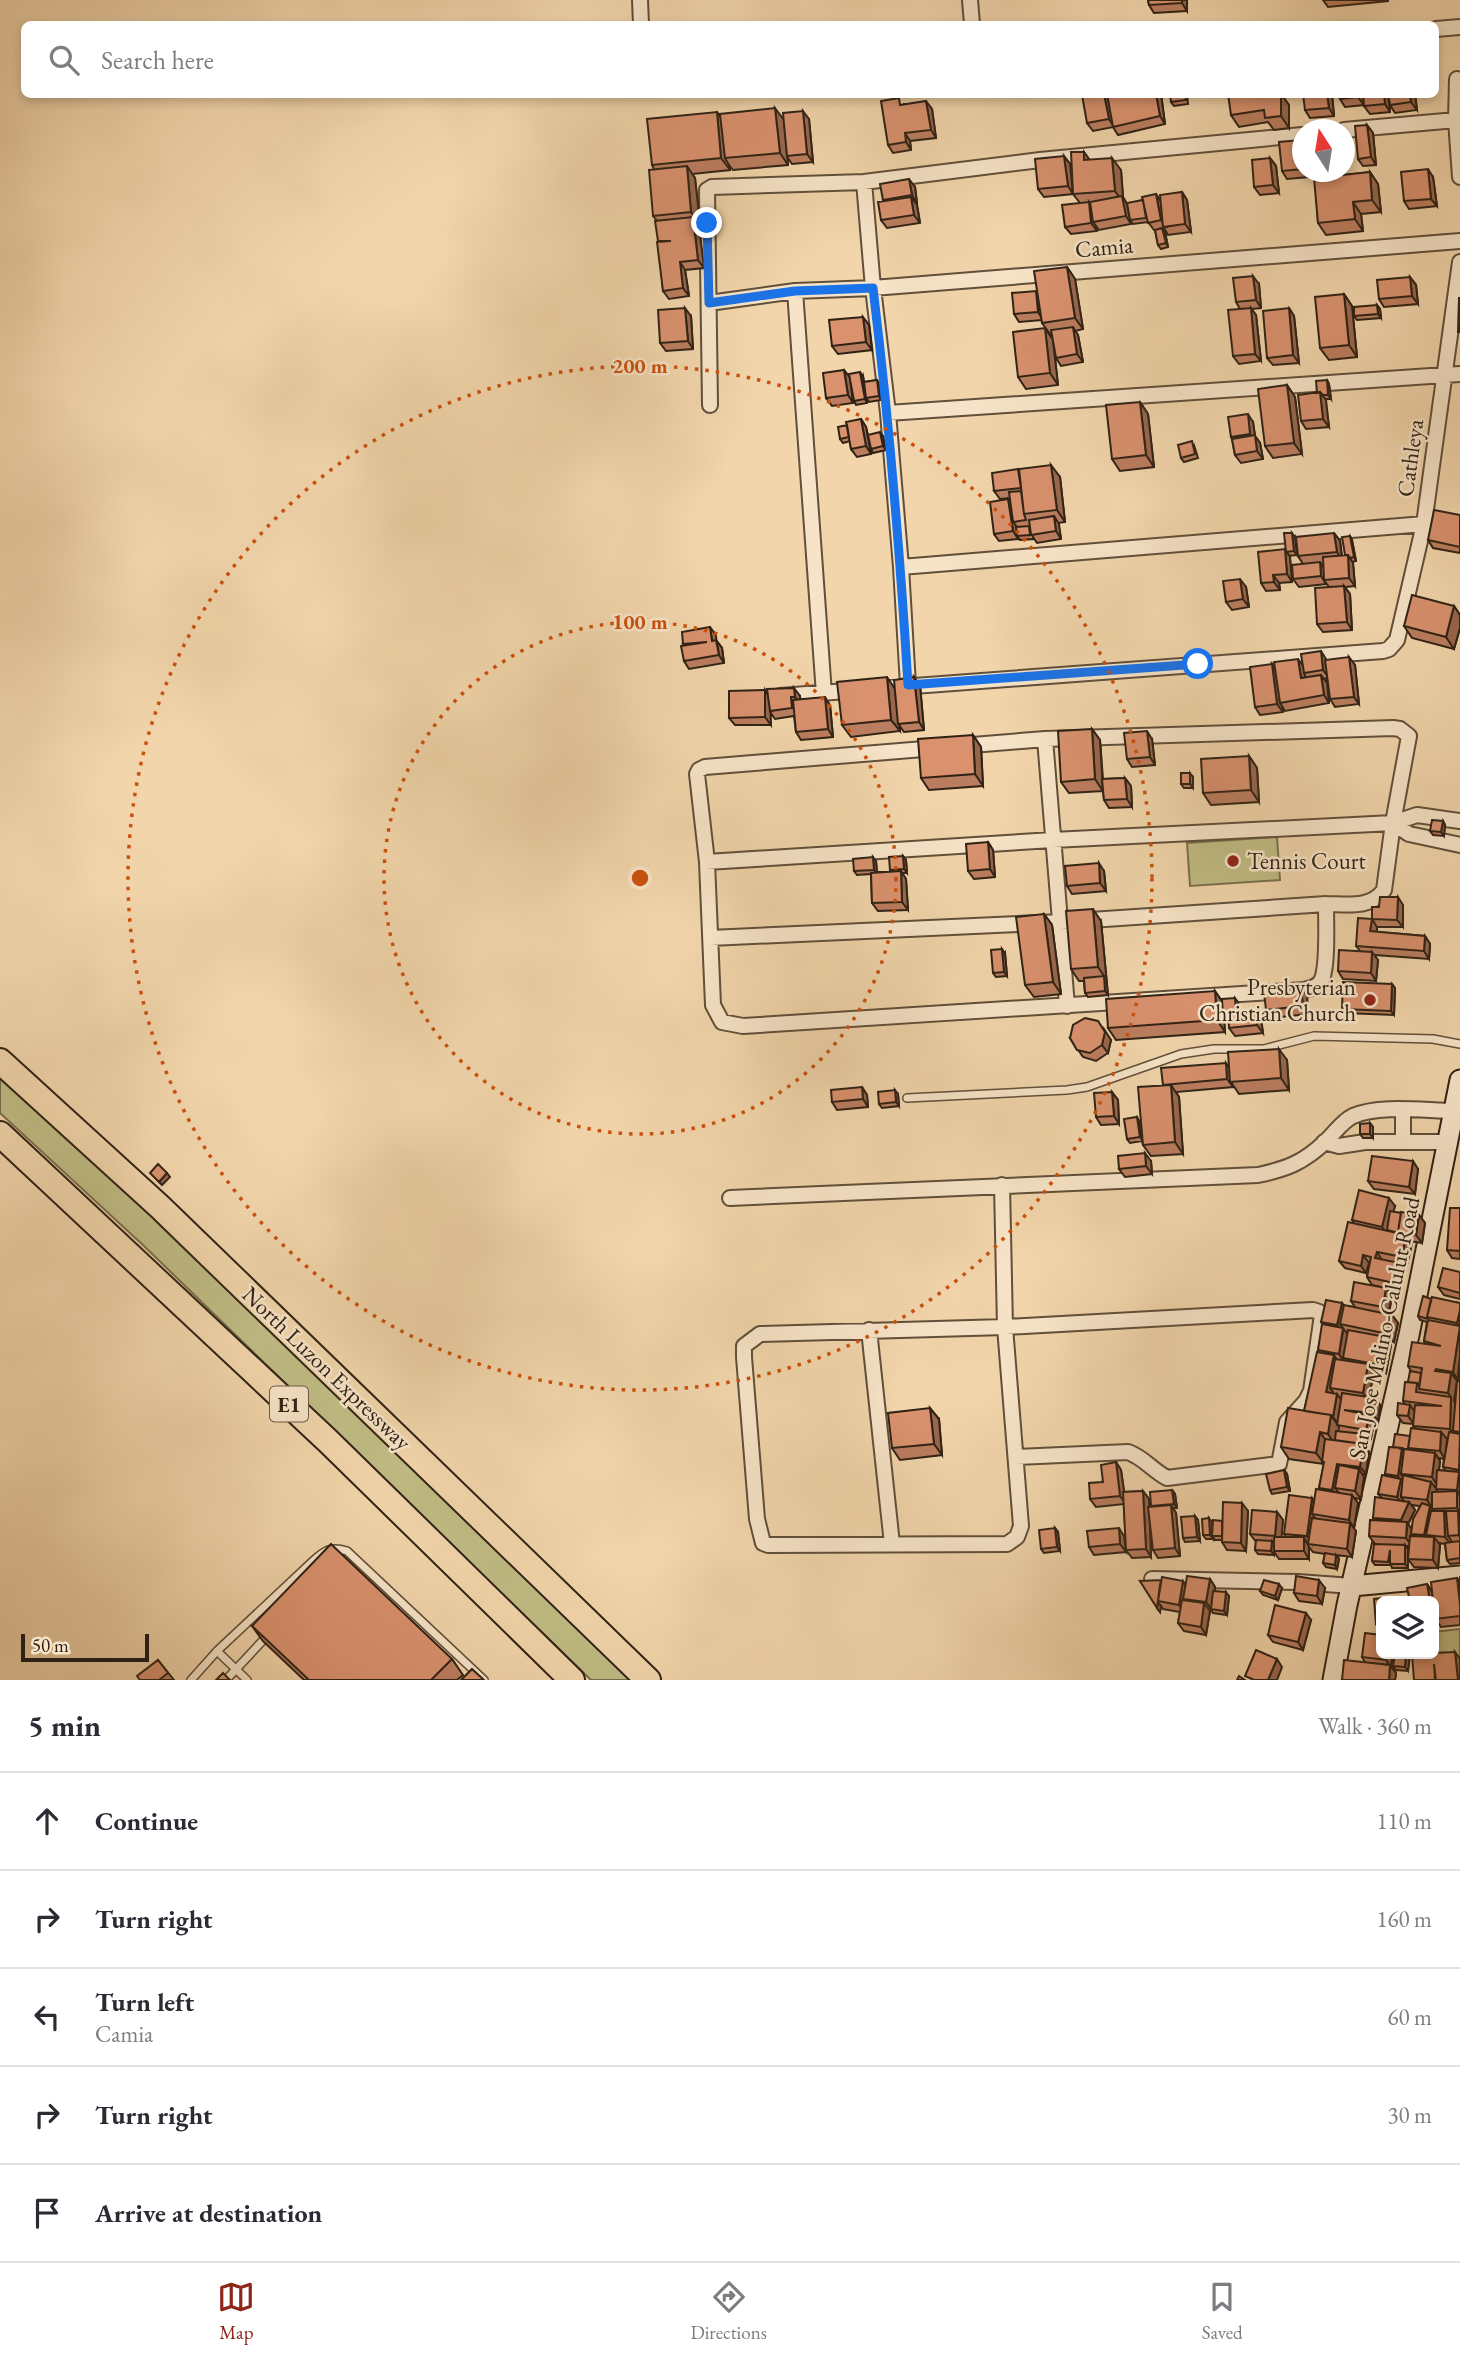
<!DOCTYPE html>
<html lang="en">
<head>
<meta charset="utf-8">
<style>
	:root { --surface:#fff; --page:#f7f7f7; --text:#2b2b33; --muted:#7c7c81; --line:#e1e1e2; --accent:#8f2418 }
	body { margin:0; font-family:"EB Garamond",serif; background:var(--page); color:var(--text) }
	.controls { position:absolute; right:21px; bottom:21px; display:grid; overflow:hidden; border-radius:10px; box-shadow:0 4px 10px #0003 }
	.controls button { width:63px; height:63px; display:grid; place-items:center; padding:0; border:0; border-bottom:2px solid var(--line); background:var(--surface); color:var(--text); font:35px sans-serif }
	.compass { position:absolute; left:1292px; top:119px; width:63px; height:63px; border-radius:50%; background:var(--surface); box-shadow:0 4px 10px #0003; rotate:348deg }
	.scale { position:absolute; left:21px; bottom:18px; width:128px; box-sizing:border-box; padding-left:7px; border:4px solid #2f2215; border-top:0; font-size:19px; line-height:24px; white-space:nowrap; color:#2f2215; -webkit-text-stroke:5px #f7e4c8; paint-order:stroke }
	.stop { position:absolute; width:21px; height:21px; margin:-16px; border:5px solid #1a73e8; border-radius:50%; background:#fff }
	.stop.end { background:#1a73e8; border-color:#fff; box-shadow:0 2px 7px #0008 }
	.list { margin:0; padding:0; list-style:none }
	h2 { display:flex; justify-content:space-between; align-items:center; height:91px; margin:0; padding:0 28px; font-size:30px }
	h2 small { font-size:23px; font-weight:400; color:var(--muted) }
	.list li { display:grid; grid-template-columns:46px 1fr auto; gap:21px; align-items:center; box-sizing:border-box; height:98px; padding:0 28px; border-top:2px solid var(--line) }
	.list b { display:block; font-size:26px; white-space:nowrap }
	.list p { margin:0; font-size:23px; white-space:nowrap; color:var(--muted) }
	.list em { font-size:23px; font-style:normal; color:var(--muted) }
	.icon { flex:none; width:38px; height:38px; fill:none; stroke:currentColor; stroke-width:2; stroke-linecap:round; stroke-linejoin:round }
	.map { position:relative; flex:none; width:1460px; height:1680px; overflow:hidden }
	.search { position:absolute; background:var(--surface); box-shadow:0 4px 10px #0003; left:21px; right:21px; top:21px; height:77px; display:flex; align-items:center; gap:18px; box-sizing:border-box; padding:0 24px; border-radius:10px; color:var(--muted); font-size:26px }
	.sheet { height:581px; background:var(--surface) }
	nav { display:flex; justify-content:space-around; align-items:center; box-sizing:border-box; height:98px; border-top:2px solid var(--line); background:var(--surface); font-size:19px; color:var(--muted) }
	nav a { display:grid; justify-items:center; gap:4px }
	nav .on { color:var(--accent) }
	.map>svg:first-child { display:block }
	.green { fill:#c0bc84; stroke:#786f4c; stroke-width:2 }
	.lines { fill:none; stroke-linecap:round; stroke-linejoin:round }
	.service-casing { stroke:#604f3a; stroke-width:10 }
	.minor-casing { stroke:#604f3a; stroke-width:18 }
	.secondary-casing { stroke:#2f2215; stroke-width:23 }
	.motorway-casing { stroke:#2f2215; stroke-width:28 }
	.service { stroke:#f7e4c8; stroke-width:7 }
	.minor { stroke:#f7e4c8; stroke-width:14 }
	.secondary { stroke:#f7e4c8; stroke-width:19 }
	.motorway { stroke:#f2d5ab; stroke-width:24 }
	.wall { fill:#bb7d5f; stroke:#2f2215; stroke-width:2; fill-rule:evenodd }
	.shaded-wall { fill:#98664d; stroke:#2f2215; stroke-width:2 }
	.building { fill:#d9916e; stroke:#2f2215; stroke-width:2 }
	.route { stroke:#1a73e8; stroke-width:9 }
	.ring { fill:none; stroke:#cc510d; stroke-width:3.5; stroke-dasharray:3.5 7 }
	.poi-dot { fill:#8f2418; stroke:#f7e4c8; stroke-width:2.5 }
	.labels { text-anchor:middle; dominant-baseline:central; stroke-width:5; stroke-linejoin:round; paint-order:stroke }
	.shield { fill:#f7e4c8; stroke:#6b5c4b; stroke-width:2 }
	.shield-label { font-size:21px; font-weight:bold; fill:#2f2215 }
	.street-label { font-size:23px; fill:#2f2215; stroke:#f7e4c8 }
	.poi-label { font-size:23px; fill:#2f2215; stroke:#f7e4c8; text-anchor:start }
	.centre { fill:#cc510d; stroke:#f7e4c8; stroke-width:3.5 }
	.ring-label { font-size:21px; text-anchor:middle; font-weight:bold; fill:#cc510d; stroke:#f7e4c8; stroke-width:5; stroke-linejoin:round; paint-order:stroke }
</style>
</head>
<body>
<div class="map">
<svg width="1460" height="1680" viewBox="0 0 1460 1680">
	<rect width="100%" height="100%" fill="#f2d5ab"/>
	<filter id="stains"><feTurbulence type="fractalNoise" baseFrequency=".00286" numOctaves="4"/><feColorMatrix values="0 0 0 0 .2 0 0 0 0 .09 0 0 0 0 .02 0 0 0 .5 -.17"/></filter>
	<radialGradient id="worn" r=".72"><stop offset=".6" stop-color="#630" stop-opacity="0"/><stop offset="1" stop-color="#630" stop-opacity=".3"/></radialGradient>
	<path class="green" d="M1277,837L1280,880L1190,886L1187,843Z
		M0,1072L641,1680H591L144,1246L0,1113Z
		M1460,1629V1656L1422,1659L1434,1654V1632Z"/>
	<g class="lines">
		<g class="service-casing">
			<path id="service" d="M907,1098L1067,1090L1087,1087L1181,1054L1214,1049H1264L1314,1036L1433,1039L1460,1044
				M217,1651L247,1680
				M191,1680L217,1651L313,1561C325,1550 331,1546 347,1551L484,1680
				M226,1680L267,1636"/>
		</g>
		<g class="minor-casing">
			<path id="minor" d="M640,0L641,24
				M970,0L972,24
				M1436,29L1460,27
				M1457,79L1456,120L1460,177
				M1344,130L1456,120
				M864,182L873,288L888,413L901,567L908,685
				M795,291L824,694
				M709,303L795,291L873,288L1460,241
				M710,405L707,190L712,187L864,182L1040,160L1302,135
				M888,413L1460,374
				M901,567L1424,524
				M780,696L1383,651L1389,649L1397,640L1424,524L1460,262
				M1393,728L1400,729L1409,736L1393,823L1384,890C1371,909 1346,904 1326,904C1326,922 1328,964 1322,979C1319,987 1311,988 1304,990L743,1026L722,1022L713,1005L707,862L697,774L699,770L705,767L1045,739Z
				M1045,739L1067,1006
				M1393,823L1409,834L1460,845
				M707,862L1053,840L1393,823L1417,815L1460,821
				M710,938L1061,922L1326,904
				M1324,1142L1339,1146L1365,1142H1449
				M1403,1142V1111
				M1002,1185L1005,1327L1021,1526L1017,1537L1007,1544L768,1545L763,1543L757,1519L744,1357V1346L760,1334L1005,1327L1313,1310L1319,1312L1322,1315L1311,1391L1306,1401L1287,1422L1279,1464L1167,1478C1152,1470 1143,1457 1128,1452L1017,1457
				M730,1198L1258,1175C1287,1169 1304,1162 1325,1142C1335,1133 1341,1122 1353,1116C1380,1104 1426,1111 1455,1111
				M869,1330L892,1544
				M1152,1579L1298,1582L1352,1586"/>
		</g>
		<g class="secondary-casing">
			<path id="secondary" d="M1352,1586L1460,1576
				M1333,1680L1347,1605L1409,1335L1460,1080"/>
		</g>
		<g class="motorway-casing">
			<path id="motorway" d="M0,1061L160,1207L648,1680
				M0,1134L328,1441L572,1680"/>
		</g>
		<use href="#service" class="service"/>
		<use href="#minor" class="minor"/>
		<use href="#secondary" class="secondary"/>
		<use href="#motorway" class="motorway"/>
	</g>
	<path class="wall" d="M1148,0H1187V11L1154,13L1149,5Z
		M1323,0H1388V1L1328,7Z
		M1161,94L1165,124L1118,135L1113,127L1093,131L1087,123L1107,96Z
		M1187,94L1188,104L1174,106L1171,102Z
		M1265,94V96L1281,94L1289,105V128L1274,130L1268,122L1239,127L1231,115Z
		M1332,94L1334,116L1310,118L1305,110Z
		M1363,94L1364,105L1345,107L1340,99Z
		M1415,94L1417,110L1395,113L1390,105L1389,101L1390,112L1370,114L1364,106Z
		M904,104L932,109L936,138L910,141L911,150L893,153L888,145Z
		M717,112L721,118L809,119L813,162L792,164L787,157L788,165L733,170L729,165L730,170L692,174L695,178L700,224H698L704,268L685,270L689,296L669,299L663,291L657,221L653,216L654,169L652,165Z
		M1367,125L1373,133L1376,165L1363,166L1358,159Z
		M1301,140L1303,143V172H1309V177L1287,179L1282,171Z
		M1084,152L1089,160L1121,170L1123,197L1127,204L1143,200L1156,194L1160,201L1182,192L1187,200L1191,232L1168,235L1164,228H1163L1165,232L1168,247L1161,249L1158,245L1155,230H1154L1148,222L1133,224L1131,221V224L1099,230L1096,226L1097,231L1071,234L1065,227L1080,203L1073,194Z
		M1064,156L1070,164L1073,194L1044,197L1038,189Z
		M1270,158L1276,166L1279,193L1260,195L1254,187Z
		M1311,172H1343L1344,175L1370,172L1378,184L1381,212L1361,214L1363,231L1326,235L1318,223L1315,178Z
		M1433,177L1437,206L1409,209L1404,201Z
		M915,187L917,203H915L917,205L920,223L887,228L881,220L884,202L883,200Z
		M1067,267L1075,279L1083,329L1075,331L1078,335L1083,362L1061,366L1056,358L1052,334H1050L1042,323V320L1019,322L1014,314Z
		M1410,277L1416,285L1418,304L1384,307L1379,299Z
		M1259,284L1261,308L1251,309L1256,315L1261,361L1239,364L1233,356L1240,309L1236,302Z
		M1344,294L1352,306L1357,357L1329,360L1320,348Z
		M1377,305L1380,309L1381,318L1357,320L1354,316Z
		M1289,308L1294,316L1299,363L1273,365L1267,358Z
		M691,316L693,349L666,351L660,343Z
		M869,325L872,350L838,354L832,346Z
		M1045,328L1053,340L1058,385L1026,389L1018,377Z
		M844,370L850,378L853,403L832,406L826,398Z
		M863,376L864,382L877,380L879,384L881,400L869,402L867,399V403L856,405L854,401Z
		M1327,380L1329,384L1331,399H1325L1329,427L1306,429L1301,421L1317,393Z
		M1287,385L1295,397L1302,454L1273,458L1265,446Z
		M1140,402L1148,414L1154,467L1120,471L1112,459Z
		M861,419L866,427L868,435L883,436L886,450L873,453L871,449L869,439L871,454L857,457L851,449L850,441L843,443L840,439L847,425Z
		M1253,422L1255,436L1260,443L1263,459L1241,463L1235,455L1232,439L1231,437Z
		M1194,445L1198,458L1184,462L1181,458Z
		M1060,477L1065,522L1058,523L1061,539L1037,543L1033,537V539L1020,540L1018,537V539L999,541L994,534L1008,499L1010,502V498L1000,499L994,491Z
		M1460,515V553L1433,548L1428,540Z
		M1334,533L1340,541L1342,556H1345L1350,536L1352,540L1356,561L1352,562L1353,563L1355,586L1345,587L1350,594L1352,630L1323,632L1317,624L1329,587L1326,583V584L1299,587L1293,579L1303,564L1298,556Z
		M1295,537L1297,555L1289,556L1286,552Z
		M1285,549L1290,557L1292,582L1279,583L1280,590L1266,591L1261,583Z
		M1246,587L1249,607L1232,610L1226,602Z
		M1454,606L1460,615V628L1454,649L1412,638L1404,626Z
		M716,635V640L722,648L724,663L689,669L684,661L685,646L683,644Z
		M1326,660L1355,665L1359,704L1335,707L1330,699L1327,678L1324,679L1327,683L1329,703L1285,711L1282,706L1283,712L1260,715L1255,707L1272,664L1275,669Z
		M920,685L924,730L904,732L899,725L900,731L851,737L842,725L894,688Z
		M765,690L768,694L800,696V699L830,705L833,737L801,740L796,732L794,716L775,719L770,712L771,725H735L729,718Z
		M1092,729L1100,740L1103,779L1125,778L1131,786L1132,807L1109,808L1104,800L1103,791L1069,793L1061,782Z
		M973,735L981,747L983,786L929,790L921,778Z
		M1152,739L1155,765L1132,767L1127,759Z
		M1249,756L1257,768L1259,802L1211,805L1203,793Z
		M1193,777V788H1184L1181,784Z
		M1443,821L1445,825L1444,836L1433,835L1430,831Z
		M988,842L993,850L995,877L974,879L968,871Z
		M903,856L906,860L907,873H902L906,879L908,910L878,911L872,903L871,874L857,875L854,871L876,861L877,872H891L890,870Z
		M1104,871L1106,891L1072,894L1067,886Z
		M1403,905V927H1377V932L1425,936L1430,944L1429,959L1374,955L1378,960L1376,981L1343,979L1338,971L1360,951L1356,946L1379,907Z
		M1044,914L1052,925L1061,994L1034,997L1025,985Z
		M1101,921L1108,995L1088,997L1085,993L1084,981H1079L1071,969Z
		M1005,953L1007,976L996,977L993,973Z
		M1392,984L1395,988L1394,1015L1344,1013L1342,1009Z
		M1215,991L1222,1001L1238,1002L1239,1012L1256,1010L1261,1018L1263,1033L1235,1036L1229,1028V1020H1226L1224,1018L1225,1032L1116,1040L1108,1028Z
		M1307,996L1308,1014L1271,1018L1266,1010Z
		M1070,1038L1111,1040L1108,1053L1096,1061L1083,1057Z
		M1287,1060L1289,1090L1239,1094L1233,1085V1087L1176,1092L1179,1097L1183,1154L1151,1156L1143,1145L1142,1141L1130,1143L1127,1139L1137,1117L1139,1121L1142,1139L1163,1085L1229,1068Z
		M862,1087L867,1095L868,1107L837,1110L832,1102Z
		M1112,1092L1118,1100L1119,1124L1101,1125L1096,1117Z
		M898,1094L899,1106L882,1108L879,1104Z
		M1370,1123L1373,1127V1138H1363L1360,1134Z
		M1151,1161L1152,1174L1125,1177L1119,1169Z
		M1418,1169L1415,1194L1374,1189L1368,1181Z
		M1395,1206L1393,1212L1419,1215L1425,1223L1422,1243L1410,1241L1412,1243L1407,1265L1382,1260L1404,1271L1400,1291L1372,1285L1367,1277L1370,1263L1366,1273L1345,1268L1339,1261L1354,1223L1352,1220Z
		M1460,1208V1259L1452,1258L1447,1250Z
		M1460,1272V1299L1444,1295L1438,1287Z
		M1392,1296L1389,1314L1392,1315L1398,1323L1394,1342L1388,1340L1391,1345L1386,1373L1372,1371L1374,1372L1369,1397L1375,1398L1380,1405L1378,1421H1373L1374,1423L1371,1438L1366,1437L1367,1438L1366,1447L1369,1452L1366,1474H1363L1364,1477L1361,1499L1354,1498L1358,1503L1354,1528H1353L1356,1531L1352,1557L1336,1555L1339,1559L1337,1569L1326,1567L1323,1563L1325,1554L1313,1552L1309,1547V1559H1279L1274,1552V1555L1258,1554L1255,1550L1256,1542L1250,1534L1277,1512L1283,1520L1281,1537H1286L1284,1534L1314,1501L1321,1490L1319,1488L1324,1464L1289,1459L1281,1447L1304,1411L1319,1352L1318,1350L1323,1325L1321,1322L1342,1303L1344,1306L1355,1307L1351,1301Z
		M1431,1299L1460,1303V1379L1458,1377V1380L1455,1379L1457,1381L1454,1401L1455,1403L1460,1381V1563L1450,1564L1447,1560L1445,1544L1439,1543L1440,1545L1438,1568L1414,1567L1408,1559L1409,1546H1406L1408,1549V1568H1392L1391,1565H1375L1372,1561L1375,1544L1369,1536L1375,1521L1373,1518L1382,1498L1378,1494L1386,1476L1385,1474L1393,1447L1410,1436L1415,1429L1413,1424L1403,1423L1397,1415L1405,1404L1403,1401L1411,1371L1408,1366L1425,1344L1424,1341L1427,1322L1420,1320L1418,1316ZM1439,1458L1444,1459L1443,1467L1446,1471L1439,1470L1440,1461ZM1412,1505L1420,1506L1411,1529L1408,1524L1415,1510Z
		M939,1419L942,1455L900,1460L892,1448Z
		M1116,1462L1121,1470L1124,1492L1143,1491L1149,1499V1507H1151L1172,1490L1175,1494L1177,1508H1173L1176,1513L1180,1556L1158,1558L1153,1550L1150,1522L1151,1557L1132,1558L1126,1550L1124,1504L1096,1507L1090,1499Z
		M1284,1470L1287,1474L1290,1491L1272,1494L1270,1490Z
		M1248,1511L1246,1551L1227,1550L1222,1542V1540H1215L1213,1537V1539H1206L1203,1535L1212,1522V1530L1222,1521Z
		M1195,1516L1198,1520L1200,1541L1185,1542L1183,1538Z
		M1055,1528L1058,1532L1060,1551L1044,1553L1041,1549Z
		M1124,1536L1126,1552L1094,1555L1089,1547Z
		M1460,1576V1625L1441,1627L1437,1621L1438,1627L1434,1628V1601L1427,1584L1432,1592L1457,1578L1460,1582Z
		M1210,1579L1215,1587V1591L1229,1596L1227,1615L1213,1613L1211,1610L1208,1609L1210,1611L1206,1635L1184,1631L1178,1623L1180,1612L1163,1609L1161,1606L1160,1612L1140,1581L1185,1585Z
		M1282,1588L1278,1600L1263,1595L1260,1591Z
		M1325,1588L1322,1604L1299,1601L1294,1593Z
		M1381,1601V1631L1376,1624Z
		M1311,1620L1303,1650L1273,1642L1268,1635Z
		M252,1626L452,1659L463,1675L457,1680H304L263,1641Z
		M1381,1654H1393L1391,1667L1396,1673L1395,1680H1342L1365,1662L1362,1657Z
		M1410,1654L1408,1671L1396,1670L1393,1666Z
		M158,1660L174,1680H140Z"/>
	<path class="shaded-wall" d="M1182,0H1187V11L1182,3Z
		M1104,94H1106L1109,99L1114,127L1109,119Z
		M1156,94H1161L1165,124L1160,116Z
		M1281,94L1289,105V128L1281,116Z
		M1327,94H1332L1334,116L1329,108Z
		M1358,94H1363L1364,105L1358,97Z
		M1384,94H1388L1390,112L1385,104Z
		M1410,94H1415L1417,110L1411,102Z
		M926,101L932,109L936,138L931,130Z
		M775,108L784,120L788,165L780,153Z
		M803,111L809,119L813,162L807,154Z
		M717,112L725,124V158L729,165L730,170L721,158Z
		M1367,125L1373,133L1376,165L1371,157Z
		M905,133L910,141L911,150L906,142Z
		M1084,152L1092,163L1084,160Z
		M1064,156L1070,164L1073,194L1068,186Z
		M1112,158L1121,170L1123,197L1127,204L1131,224L1126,216L1123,203L1115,191Z
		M1270,158L1276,166L1279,193L1273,185Z
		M687,166L695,178L700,224L691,212Z
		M1428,169L1433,177L1437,206L1431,199Z
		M1370,172L1378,184L1381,212L1372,200Z
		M909,179L915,187L917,203L912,195Z
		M1182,192L1187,200L1191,232L1185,224Z
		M1156,194L1161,202L1167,228L1161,220Z
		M911,197L917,205L920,223L914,215Z
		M1089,202L1094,209L1093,222L1096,226L1097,231L1091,223Z
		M1353,202L1361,214L1363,231L1355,219Z
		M693,217L699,225L704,268L698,260Z
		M1162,228L1165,232L1168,247L1166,243Z
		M680,262L685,270L689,296L683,288Z
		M1067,267L1075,279L1083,329L1075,318Z
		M1253,276L1259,284L1261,308L1256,300Z
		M1410,277L1416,285L1418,304L1412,296Z
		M1036,291L1041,299L1043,320L1038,312Z
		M1344,294L1352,306L1357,357L1349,345Z
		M1377,305L1380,309L1381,318L1378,314Z
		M685,308L691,316L693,349L688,341Z
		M1251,308L1256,315L1261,361L1255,354Z
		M1289,308L1294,316L1299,363L1293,355Z
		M863,317L869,325L872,350L866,342Z
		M1073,327L1078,335L1083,362L1077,354Z
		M1045,328L1053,340L1058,385L1050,373Z
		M844,370L850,378L853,403L848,395Z
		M860,372L863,376L867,403L865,399Z
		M877,380L879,384L881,400L879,396Z
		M1327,380L1329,384L1331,399L1328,395Z
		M1287,385L1295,397L1302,454L1294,443Z
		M1320,392L1326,400L1329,427L1323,419Z
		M1140,402L1148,414L1154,467L1146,455Z
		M1248,414L1253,422L1255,436L1260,443L1263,459L1257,451L1256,442L1250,434Z
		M861,419L866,427L871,454L866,446Z
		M880,432L883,436L886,450L883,446Z
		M1051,465L1060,477L1065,522L1057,510Z
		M1008,499L1014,507L1013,522L1017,527L1018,539L1013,531Z
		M1054,516L1059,524L1061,539L1056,531Z
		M1292,533L1295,537L1297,555L1294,551Z
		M1334,533L1340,541L1342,560L1337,552Z
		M1350,536L1352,540L1356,561L1354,557Z
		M1285,549L1290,557L1292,582L1287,574Z
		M1348,555L1353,563L1355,586L1349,578Z
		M1320,562L1325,570L1324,580L1326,584L1321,576Z
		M1273,575L1279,583L1280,590L1274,582Z
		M1240,579L1246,587L1249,607L1243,599Z
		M1344,586L1350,594L1352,630L1347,622Z
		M1454,606L1460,615V628L1454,649L1446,637Z
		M710,627L716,635L717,649L712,641Z
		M716,640L722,648L724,663L719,655Z
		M1321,651L1326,659L1329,678L1323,670Z
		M1349,657L1355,665L1359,704L1354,697Z
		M1298,659L1304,667V673L1305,675L1307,686L1301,678Z
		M1272,664L1278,672L1280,703L1282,706L1283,712L1277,704Z
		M1321,675L1327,683L1329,703L1324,695Z
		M887,677L895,689L900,731L891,720Z
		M914,677L920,685L924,730L919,722Z
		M794,688L800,696L801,705L795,697Z
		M765,690L770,698L771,725L765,717Z
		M825,697L830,705L833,737L828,729Z
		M1092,729L1100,740L1103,791L1095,779Z
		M1147,731L1152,739L1155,765L1150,757Z
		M973,735L981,747L983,786L975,774Z
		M1249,756L1257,768L1259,802L1251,790Z
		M1190,773L1193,777V788L1190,784Z
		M1125,778L1131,786L1132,807L1127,799Z
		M1443,821L1445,825L1444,836L1441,832Z
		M988,842L993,850L995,877L990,869Z
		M903,856L906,860L907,873L904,869Z
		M873,857L876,861L877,874L874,870Z
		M1099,863L1104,871L1106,891L1100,883Z
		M901,871L906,879L908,910L902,902Z
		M1398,897L1403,905V927L1397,920Z
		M1093,909L1101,921L1108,995L1105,991L1104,976L1098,967Z
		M1044,914L1052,925L1061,994L1053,982Z
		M1372,919L1377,927L1376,939L1370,931Z
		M1425,936L1430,944L1429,959L1424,951Z
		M1002,949L1005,953L1007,976L1004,972Z
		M1372,952L1378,960L1376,981L1371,973Z
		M1392,984L1395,988L1394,1015L1391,1011Z
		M1301,988L1307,996L1308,1014L1303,1006Z
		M1215,991L1223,1003L1225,1032L1217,1020Z
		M1235,998L1238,1002L1239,1019L1236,1015Z
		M1256,1010L1261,1018L1263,1033L1257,1025Z
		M1104,1029L1111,1040L1108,1053L1102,1045Z
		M1279,1049L1287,1060L1289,1090L1281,1078Z
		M1226,1063L1231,1070L1230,1082L1233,1087L1227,1079Z
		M1171,1085L1179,1097L1183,1154L1175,1142Z
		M862,1087L867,1095L868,1107L863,1099Z
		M895,1090L898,1094L899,1106L896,1102Z
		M1112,1092L1118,1100L1119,1124L1114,1116Z
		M1137,1117L1139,1121L1143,1141L1140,1137Z
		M1370,1123L1373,1127V1138L1370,1134Z
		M1145,1153L1151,1161L1152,1174L1146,1166Z
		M1413,1161L1418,1169L1415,1194L1409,1187Z
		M167,1173L170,1177L162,1185L159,1182Z
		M1389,1198L1395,1206L1387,1235L1382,1227Z
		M1419,1215L1425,1223L1422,1243L1416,1235Z
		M1406,1235L1412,1243L1407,1265L1402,1257Z
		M1377,1252L1382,1260L1375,1258Z
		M1363,1255L1369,1263L1366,1273L1361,1266Z
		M1399,1263L1404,1271L1400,1291L1394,1283Z
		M1386,1288L1392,1296L1388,1315L1383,1307Z
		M1342,1303L1347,1311L1340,1324L1349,1336L1343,1358L1344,1362L1339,1354L1343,1332L1337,1325Z
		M1460,1310V1368L1458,1380L1453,1372L1460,1327L1457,1323Z
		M1392,1315L1398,1323L1394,1342L1388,1334Z
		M1386,1337L1391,1345L1386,1373L1380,1365Z
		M1334,1355L1339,1363L1330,1388L1333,1392L1332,1400L1326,1392Z
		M1368,1364L1374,1372L1368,1401L1363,1393Z
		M1451,1373L1457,1381L1454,1401L1457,1405L1453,1431L1455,1433V1437L1450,1429L1451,1397L1448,1393Z
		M1337,1394L1343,1402L1339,1425L1333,1417Z
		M1375,1398L1380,1405L1378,1421L1372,1413Z
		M1410,1405L1415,1412L1414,1424L1408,1416Z
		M930,1408L939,1419L942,1455L934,1444Z
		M1331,1415L1339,1427L1336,1446L1328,1434Z
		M1369,1415L1374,1423L1371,1438L1366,1430Z
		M1320,1432L1328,1444L1323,1462L1316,1453Z
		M1441,1432L1447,1439L1445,1459L1440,1451Z
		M1364,1434L1367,1438L1366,1447L1369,1452L1366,1474L1360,1467Z
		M1402,1448L1407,1456L1401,1474L1404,1479L1401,1497L1404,1501L1403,1505L1397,1497L1400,1480L1398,1476Z
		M1435,1453L1440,1461L1437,1485L1432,1477Z
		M1116,1462L1121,1470L1126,1504L1120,1496Z
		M1337,1464L1343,1472L1335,1488L1339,1493L1338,1498L1332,1490Z
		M1359,1469L1364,1477L1361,1499L1355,1491Z
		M1284,1470L1287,1474L1290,1491L1287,1487Z
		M1459,1472L1460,1473V1494L1457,1490Z
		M1431,1482L1437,1490L1432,1508L1427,1500Z
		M1172,1490L1175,1494L1177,1508L1174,1504Z
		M1143,1491L1149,1499L1151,1557L1146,1549Z
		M1457,1491L1460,1496V1512L1457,1508Z
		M1352,1495L1358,1503L1354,1528L1349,1520Z
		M1312,1498L1317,1506L1312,1514L1316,1519L1312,1544L1307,1536Z
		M1409,1502L1415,1510L1408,1524L1412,1530L1411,1534L1412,1537V1546L1406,1538L1407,1528L1401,1520Z
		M1242,1503L1248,1511L1246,1551L1241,1543Z
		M1171,1505L1176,1513L1180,1556L1175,1548Z
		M1430,1506L1435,1514L1426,1535L1430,1541V1543L1424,1535Z
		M1444,1511L1449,1518L1448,1536L1451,1540V1545L1445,1537Z
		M1458,1511L1460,1514V1537L1459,1535Z
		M1277,1512L1283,1520L1281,1544L1275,1536Z
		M1195,1516L1198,1520L1200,1541L1197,1537Z
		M1209,1518L1212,1522L1213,1539L1210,1535Z
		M1350,1523L1356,1531L1352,1557L1347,1549Z
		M1055,1528L1058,1532L1060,1551L1057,1547Z
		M1119,1528L1124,1536L1126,1552L1120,1544Z
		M1304,1537L1309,1547V1559L1304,1551Z
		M1434,1537L1440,1545L1438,1568L1433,1560Z
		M1272,1541L1275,1545L1274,1555L1271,1551Z
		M1405,1545L1408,1549V1568L1405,1564Z
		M1336,1555L1339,1559L1337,1569L1335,1565Z
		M1457,1578L1460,1583V1604Z
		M1210,1579L1215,1587L1212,1610L1206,1602Z
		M1319,1580L1325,1588L1322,1604L1317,1596Z
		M1183,1581L1188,1589L1183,1599L1186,1602L1184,1612L1179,1605Z
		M1279,1584L1282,1588L1278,1600L1275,1596Z
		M1427,1584L1432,1592L1434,1601H1430Z
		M1226,1592L1229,1596L1227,1615L1224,1611Z
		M1158,1602L1161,1606L1160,1612L1157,1608Z
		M1204,1603L1210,1611L1206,1635L1201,1627Z
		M1434,1609L1435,1611L1438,1627L1434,1622Z
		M1306,1613L1311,1620L1303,1650L1298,1642Z
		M1455,1652L1460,1659V1680H1458Z
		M1387,1654H1393L1391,1667L1396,1673L1395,1680H1389L1390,1666L1386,1660Z
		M1406,1654H1410L1408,1671L1405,1667Z
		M1277,1659L1282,1667L1277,1680H1268Z"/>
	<path class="building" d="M1148,0H1182V3L1149,5Z
		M1086,94H1104L1109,119L1087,123L1082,95Z
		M1107,94H1156L1160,116L1113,127Z
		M1170,94H1185L1186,100L1171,102Z
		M1228,94H1259V97L1281,94V116L1265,118L1264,110L1231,115Z
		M1303,94H1327L1329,108L1305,110Z
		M1339,94H1358V97L1340,99Z
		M1363,94H1384L1385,104L1364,106Z
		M1388,94H1410L1411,102L1390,105Z
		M899,98L900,105L926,101L931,130L905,133L906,142L888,145L881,101Z
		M775,108L780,153L725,158L720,114Z
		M803,111L807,154L787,156L783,113Z
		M717,112L721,158L652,165L647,119Z
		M1367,125L1371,157L1358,159L1355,126Z
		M1334,127V130H1308Z
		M1301,140L1303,169L1282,171L1279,142Z
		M1071,152H1084V160L1112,158L1115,191L1073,194Z
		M1064,156L1068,186L1038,189L1035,159Z
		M1270,158L1273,185L1254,187L1252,160Z
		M687,166L691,212L653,216L649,170Z
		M1428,169L1431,199L1404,201L1401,172Z
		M1370,172L1372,200L1353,202L1355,219L1318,223L1314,178Z
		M909,179L912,195L883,200L880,184Z
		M1182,192L1185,224L1163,227L1160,195Z
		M1156,194L1161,220L1148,223L1142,197Z
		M1122,196L1126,216L1093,222L1090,202Z
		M911,197L914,215L881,220L878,202Z
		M1143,200L1146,218L1130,220L1127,203Z
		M1089,202L1091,223L1065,227L1062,205Z
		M693,217L698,260L680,262L683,288L663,291L657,242L671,241H658L655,221Z
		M1162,228L1166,243L1158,245L1155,230Z
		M1067,267L1075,318L1042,323L1034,271Z
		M1253,276L1256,300L1236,302L1233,278Z
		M1410,277L1412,296L1379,299L1377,280Z
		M1036,291L1038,312L1014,314L1012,293Z
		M1344,294L1349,345L1320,348L1315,297Z
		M1459,298H1460V332H1458Z
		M1377,305L1378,314L1354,316V307Z
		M685,308L688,341L660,343L658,310Z
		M1251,308L1255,354L1233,356L1228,310Z
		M1289,308L1293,355L1267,358L1263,311Z
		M863,317L866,342L832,346L829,320Z
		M1073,327L1077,354L1056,358L1051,330Z
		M1045,328L1050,373L1018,377L1013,332Z
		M844,370L848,395L826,398L823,373Z
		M860,372L865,399L854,401L849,374Z
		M877,380L879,396L866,398L864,382Z
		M1327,380L1328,395H1323L1320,392L1317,393L1316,381Z
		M1287,385L1294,443L1265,446L1258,389Z
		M1320,392L1323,419L1301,421L1298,395Z
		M1140,402L1146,455L1112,459L1106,405Z
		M1248,414L1250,434L1231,437L1228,417Z
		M861,419L866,446L851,449L846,422Z
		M847,425L849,437L840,439L838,427Z
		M880,432L883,446L871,449L868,435Z
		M1255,435L1257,451L1235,455L1232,439Z
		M1192,441L1195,454L1181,458L1178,445Z
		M1051,465L1057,510L1024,514L1019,469Z
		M1018,469L1021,488L994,491L992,473Z
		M1021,491L1024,514L1026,520L1013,522L1009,492Z
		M1008,499L1013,531L994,534L990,502Z
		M1434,510L1460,515V547L1428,540Z
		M1054,516L1056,531L1031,535L1029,520Z
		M1029,526L1030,535L1017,536L1016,527Z
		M1284,533H1292L1294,551L1286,552Z
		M1334,533L1337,552L1298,556L1296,537Z
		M1350,536L1354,557L1350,558L1348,555H1345L1342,537Z
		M1285,549L1287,574L1273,575L1274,582L1261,583L1258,552Z
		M1348,555L1349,578L1324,580L1323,557Z
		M1320,562L1321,576L1293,579L1292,565Z
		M1240,579L1243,599L1226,602L1223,581Z
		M1344,586L1347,622L1317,624L1315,588Z
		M1412,595L1454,606L1446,637L1404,626Z
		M710,627L712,641L716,640L719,655L684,661L681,646L707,642L683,644L682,632Z
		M1321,651L1323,670L1304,673L1301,654Z
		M1349,657L1354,697L1330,699L1325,660Z
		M1298,659L1301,678L1321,675L1324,695L1280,703L1274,662Z
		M1272,664L1277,704L1255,707L1250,667Z
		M887,677L891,720L842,725L837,682Z
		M914,677L919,722L898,724L894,680Z
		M794,688L795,697H791L792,708L770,711L767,689Z
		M765,690V717L729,718V691Z
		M825,697L828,729L796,732L793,700Z
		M1092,729L1095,779L1061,782L1058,731Z
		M1147,731L1150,757L1127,759L1124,733Z
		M973,735L975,774L921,778L918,739Z
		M1249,756L1251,790L1203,793L1201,759Z
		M1181,773H1190V784H1181Z
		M1125,778L1127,799L1104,800L1102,779Z
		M1432,820L1443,821L1441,832L1430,831Z
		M988,842L990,869L968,871L966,844Z
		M903,856L904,869L890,870L889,857Z
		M873,857L874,870L854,871L853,859Z
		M1099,863L1100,883L1067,886L1065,866Z
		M901,871L902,902L872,903L871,873Z
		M1380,897H1398L1397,920L1372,919L1370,931L1425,936L1424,951L1356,946L1358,918L1372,919V907H1379Z
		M1093,909L1098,967L1071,969L1066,911Z
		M1044,914L1053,982L1025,985L1016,917Z
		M1002,949L1004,972L993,973L991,950Z
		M1339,950L1372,952L1371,973L1338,971Z
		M1104,976L1105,991L1085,993L1084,978Z
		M1343,982L1392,984L1391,1011L1342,1009Z
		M1301,988L1303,1006L1266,1010L1264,992Z
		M1215,991L1217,1020L1108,1028L1106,999Z
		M1235,998L1236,1012L1228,1013V1016H1223L1222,999Z
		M1256,1010L1257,1025L1229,1028L1228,1013Z
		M1085,1018L1098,1021L1105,1032L1102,1045L1090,1053L1077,1050L1070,1038L1073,1025Z
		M1279,1049L1281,1078L1230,1082L1228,1052Z
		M1226,1063L1227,1079L1163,1085L1161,1068Z
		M1171,1085L1175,1142L1143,1145L1138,1087Z
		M862,1087L863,1099L832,1102L831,1090Z
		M895,1090L896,1102L879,1104L878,1092Z
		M1112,1092L1114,1116L1096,1117L1094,1093Z
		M1137,1117L1140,1137L1127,1139L1124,1119Z
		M1370,1123V1134H1360V1124Z
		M1145,1153L1146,1166L1119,1169L1118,1156Z
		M1372,1156L1413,1161L1409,1187L1368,1181Z
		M158,1164L167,1173L159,1182L150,1173Z
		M1359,1190L1389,1198L1382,1227L1352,1220Z
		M1450,1208H1460V1251L1447,1250Z
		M1390,1211L1401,1213L1398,1232L1399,1233L1387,1230Z
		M1401,1212L1419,1215L1416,1235L1398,1232Z
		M1348,1222L1406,1235L1402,1257L1377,1252L1375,1258L1399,1263L1394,1283L1367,1277L1371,1257L1363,1255L1361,1266L1339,1261Z
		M1443,1268L1460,1272V1293L1438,1287Z
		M1354,1282L1386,1288L1383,1307L1351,1301Z
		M1423,1296L1431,1299L1427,1317H1428V1319L1418,1316Z
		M1432,1297L1460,1303V1310L1457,1323L1427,1317Z
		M1326,1300L1342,1303L1337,1325L1321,1322Z
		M1344,1305L1392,1315L1388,1334L1340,1324Z
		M1428,1320L1460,1326L1453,1372L1436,1369L1435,1371L1451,1373L1448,1393L1419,1389L1422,1368L1408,1366L1412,1342L1441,1346L1424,1341Z
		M1322,1324L1343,1328L1339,1354L1318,1350Z
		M1348,1330L1386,1337L1380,1365L1343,1358Z
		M1317,1352L1334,1355L1326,1392L1337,1394L1333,1417L1331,1415L1304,1411Z
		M1460,1356V1376H1458Z
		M1335,1359L1368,1364L1363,1393L1330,1388Z
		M1410,1371L1421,1373L1419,1386L1417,1383L1408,1382Z
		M1457,1381H1460V1432L1453,1431Z
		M1405,1382L1417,1383L1416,1392L1451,1397L1450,1429L1413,1426L1415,1405L1442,1406L1403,1401Z
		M1342,1393L1375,1398L1372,1413L1344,1410L1369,1415L1366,1430L1337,1425Z
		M1398,1403L1410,1405L1408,1416L1397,1415Z
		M930,1408L934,1444L892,1448L888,1413Z
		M1288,1408L1331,1415L1328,1434L1320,1432L1316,1453L1281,1447Z
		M1411,1428L1441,1432L1440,1451L1408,1448Z
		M1336,1431L1364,1434L1363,1444L1335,1440Z
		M1449,1432L1460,1434L1459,1470L1443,1467Z
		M1395,1434L1410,1436L1408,1449H1401L1402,1448L1393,1447Z
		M1325,1439L1363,1444L1360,1467L1337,1464L1332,1490L1319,1488L1324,1462H1322Z
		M1389,1447L1402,1448L1398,1476L1385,1474Z
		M1404,1449L1435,1453L1432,1477L1401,1474Z
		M1116,1462L1120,1496L1090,1499L1089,1483L1103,1482L1101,1465Z
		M1339,1465L1359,1469L1355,1491L1335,1488Z
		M1284,1470L1287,1487L1270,1490L1266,1474Z
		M1437,1470L1459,1472L1457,1490L1436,1489Z
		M1382,1475L1401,1479L1397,1497L1378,1494Z
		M1403,1475L1431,1482L1427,1500L1401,1497Z
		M1316,1489L1352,1495L1349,1520L1312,1514Z
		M1172,1490L1174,1504L1151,1506L1150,1492Z
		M1143,1491L1146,1549L1126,1550L1123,1492Z
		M1457,1491V1508L1432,1509V1492Z
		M1289,1495L1312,1498L1307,1536L1284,1534Z
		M1375,1497L1409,1502L1401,1520L1373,1518Z
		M1223,1502L1242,1503L1241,1543L1222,1542Z
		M1422,1503L1430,1506L1424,1535L1411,1534L1413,1519Z
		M1171,1505L1175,1548L1153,1550L1148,1507Z
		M1252,1510L1277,1512L1275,1536L1250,1534Z
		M1431,1511H1444L1445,1537L1426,1535Z
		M1446,1511H1458L1459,1535L1448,1536Z
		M1195,1516L1197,1537L1183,1538L1181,1517Z
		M1209,1518L1210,1535H1203L1202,1519Z
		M1312,1518L1350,1523L1347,1549L1308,1544Z
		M1213,1520L1222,1521V1536H1212Z
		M1370,1520L1407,1522L1406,1538L1369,1536Z
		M1055,1528L1057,1547L1041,1549L1039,1530Z
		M1119,1528L1120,1544L1089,1547L1087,1531Z
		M1410,1536L1434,1537L1433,1560L1408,1559Z
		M1274,1537H1304V1551H1274Z
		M1256,1540L1272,1541L1271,1551L1255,1550Z
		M1460,1541V1558L1447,1560L1445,1543Z
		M331,1544L452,1659L431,1680H309L252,1626Z
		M1374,1544L1405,1545V1564H1390V1550L1388,1562L1372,1561Z
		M1325,1553L1336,1555L1335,1565L1323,1563Z
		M1187,1576L1210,1579L1206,1602L1183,1599Z
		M1296,1576L1319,1580L1317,1596L1294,1593Z
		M1162,1577L1183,1581L1179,1605L1158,1601Z
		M1457,1578L1460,1604V1616L1435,1619L1431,1582Z
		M1161,1580L1160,1585L1157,1608L1140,1581Z
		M1264,1580L1279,1584L1275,1596L1260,1591Z
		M1427,1584L1430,1601H1410L1407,1588Z
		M1213,1591L1226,1592L1224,1611L1211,1609Z
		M1393,1597L1394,1601H1381V1623L1376,1624L1374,1599Z
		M1182,1600L1204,1603L1201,1627L1178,1623Z
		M1275,1605L1306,1613L1298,1642L1268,1635Z
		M1365,1633L1381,1635V1654H1387L1386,1660L1362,1657Z
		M1256,1650L1277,1659L1268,1680H1254L1245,1676Z
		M1455,1652L1458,1680H1436L1434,1664L1435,1680H1414L1412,1654Z
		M1395,1654H1406L1405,1667L1393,1666Z
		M158,1660L168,1673L159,1680H140L137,1676Z
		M1344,1660L1390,1665L1389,1680H1342Z
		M472,1669L484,1680H461Z
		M223,1673L230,1680H216Z
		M1239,1676L1245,1680H1237Z"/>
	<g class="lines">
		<path class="route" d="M707,223L709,303L795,291L873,288C889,420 900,552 908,685L1198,664"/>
	</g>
	<g class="ring">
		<circle cx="640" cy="878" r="256"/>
		<circle cx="640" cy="878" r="512"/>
	</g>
	<g class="poi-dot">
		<circle cx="1233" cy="861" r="7"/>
		<circle cx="1370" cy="1000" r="7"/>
	</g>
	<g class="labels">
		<rect class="shield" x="270" y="1386.5" width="38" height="35" rx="5"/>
		<g class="shield-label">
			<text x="289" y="1404">E1</text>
		</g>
		<g class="street-label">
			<text transform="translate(1104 247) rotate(-5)">Camia</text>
			<text transform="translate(1410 458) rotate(-82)">Cathleya</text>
			<text transform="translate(1384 1328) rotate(-78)">San Jose Malino-Calulut Road</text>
			<text transform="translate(327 1368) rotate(44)">North Luzon Expressway</text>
		</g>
		<g class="poi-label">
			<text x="1247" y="861">Tennis Court</text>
			<text x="1356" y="987" text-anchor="end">Presbyterian<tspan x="1356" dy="26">Christian Church</tspan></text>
		</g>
	</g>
	<circle cx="640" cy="878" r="10" class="centre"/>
	<g class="ring-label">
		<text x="640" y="373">200 m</text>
		<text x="640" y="629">100 m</text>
	</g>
	<rect width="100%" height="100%" filter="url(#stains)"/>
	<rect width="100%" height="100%" fill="url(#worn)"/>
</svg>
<div class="controls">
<button><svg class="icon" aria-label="layers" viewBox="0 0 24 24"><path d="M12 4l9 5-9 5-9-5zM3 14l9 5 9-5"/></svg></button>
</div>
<svg class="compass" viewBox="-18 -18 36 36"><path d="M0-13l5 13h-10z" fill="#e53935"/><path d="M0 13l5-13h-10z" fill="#7c7c81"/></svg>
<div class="scale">50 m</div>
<div class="stop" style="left:1198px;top:664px"></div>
<div class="stop end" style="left:707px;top:223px"></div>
<div class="search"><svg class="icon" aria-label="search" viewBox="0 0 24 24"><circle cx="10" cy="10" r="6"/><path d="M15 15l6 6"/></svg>Search here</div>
</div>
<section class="sheet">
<h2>5 min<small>Walk · 360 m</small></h2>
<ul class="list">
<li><svg class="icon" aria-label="ahead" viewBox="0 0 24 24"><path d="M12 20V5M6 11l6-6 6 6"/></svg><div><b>Continue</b></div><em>110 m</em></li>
<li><svg class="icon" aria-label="right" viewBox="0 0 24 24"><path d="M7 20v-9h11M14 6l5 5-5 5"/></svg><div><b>Turn right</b></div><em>160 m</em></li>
<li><svg class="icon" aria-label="left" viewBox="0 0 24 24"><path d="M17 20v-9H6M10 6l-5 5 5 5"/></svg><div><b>Turn left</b><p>Camia</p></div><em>60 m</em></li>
<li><svg class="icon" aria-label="right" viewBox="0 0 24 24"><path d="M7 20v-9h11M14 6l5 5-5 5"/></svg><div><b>Turn right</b></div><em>30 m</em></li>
<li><svg class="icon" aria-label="arrive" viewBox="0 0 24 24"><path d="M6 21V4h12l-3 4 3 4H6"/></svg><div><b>Arrive at destination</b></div></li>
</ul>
</section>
<nav>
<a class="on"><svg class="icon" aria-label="map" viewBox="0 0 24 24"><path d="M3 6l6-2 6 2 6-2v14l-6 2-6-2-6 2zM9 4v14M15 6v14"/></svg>Map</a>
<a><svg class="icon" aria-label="directions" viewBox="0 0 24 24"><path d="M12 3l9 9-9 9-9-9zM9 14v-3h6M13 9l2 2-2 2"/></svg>Directions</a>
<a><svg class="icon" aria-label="saved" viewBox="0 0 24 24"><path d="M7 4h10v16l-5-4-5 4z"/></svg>Saved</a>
</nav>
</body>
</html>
